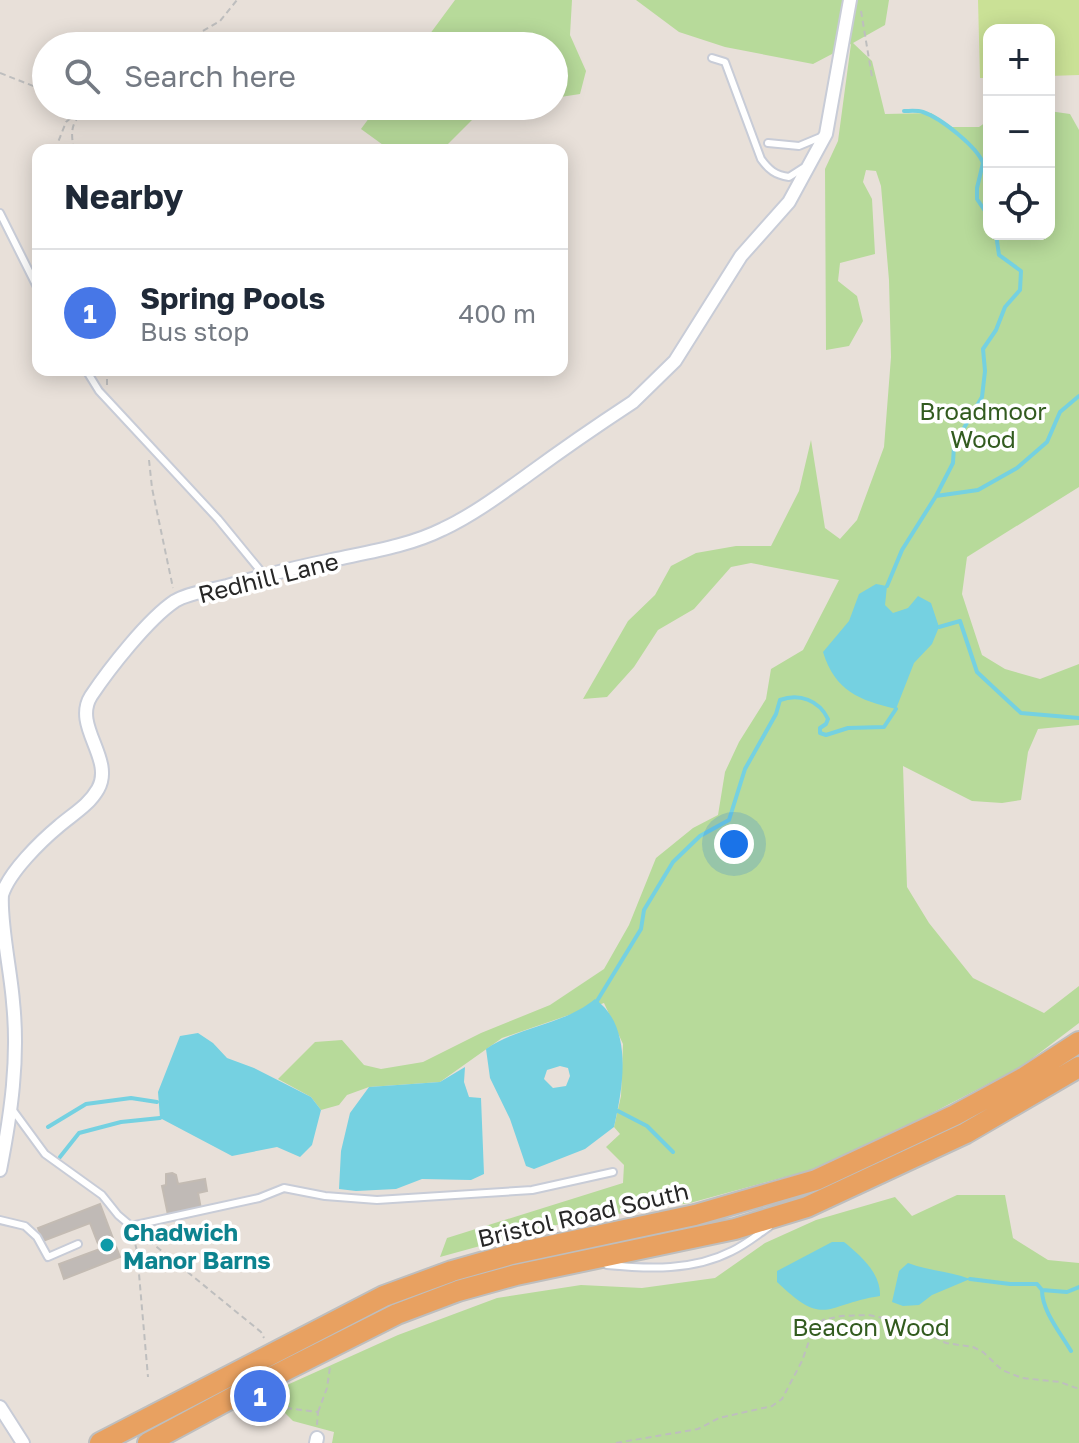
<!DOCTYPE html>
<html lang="en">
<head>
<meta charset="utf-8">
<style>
	:root { --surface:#fff; --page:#f6f6f7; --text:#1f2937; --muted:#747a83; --line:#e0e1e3; --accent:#4777e7 }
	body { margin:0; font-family:"Golos Text",sans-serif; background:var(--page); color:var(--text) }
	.controls { position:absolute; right:24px; top:24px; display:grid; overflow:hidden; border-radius:16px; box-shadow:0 4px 20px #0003 }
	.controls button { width:72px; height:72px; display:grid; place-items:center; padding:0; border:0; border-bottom:2px solid var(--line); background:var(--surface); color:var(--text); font:40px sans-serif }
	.you { position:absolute; left:734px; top:844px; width:28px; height:28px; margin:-20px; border:6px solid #fff; border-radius:50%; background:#1a73e8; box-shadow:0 0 0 12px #1a73e833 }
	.badge { display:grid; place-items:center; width:52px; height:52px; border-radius:50%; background:var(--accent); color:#fff; font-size:26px; font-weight:700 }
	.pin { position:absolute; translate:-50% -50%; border:4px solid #fff; box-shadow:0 2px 8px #0006 }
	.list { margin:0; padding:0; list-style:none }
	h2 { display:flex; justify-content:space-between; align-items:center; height:104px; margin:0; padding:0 32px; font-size:34px }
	h2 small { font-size:26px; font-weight:400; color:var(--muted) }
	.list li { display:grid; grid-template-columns:52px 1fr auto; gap:24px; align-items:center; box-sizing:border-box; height:128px; padding:0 32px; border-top:2px solid var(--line) }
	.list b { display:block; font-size:30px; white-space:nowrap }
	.list p { margin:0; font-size:26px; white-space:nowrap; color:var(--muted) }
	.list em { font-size:26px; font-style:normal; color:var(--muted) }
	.icon { flex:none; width:44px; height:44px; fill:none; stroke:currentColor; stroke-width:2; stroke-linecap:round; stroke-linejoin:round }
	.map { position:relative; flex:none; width:1079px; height:1443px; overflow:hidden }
	.search { position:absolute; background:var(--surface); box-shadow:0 4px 20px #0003; left:32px; top:32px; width:536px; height:88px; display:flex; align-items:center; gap:20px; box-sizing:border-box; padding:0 28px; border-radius:44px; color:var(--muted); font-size:30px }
	.panel { position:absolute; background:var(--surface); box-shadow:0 4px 20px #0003; left:32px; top:144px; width:536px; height:232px; border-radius:16px }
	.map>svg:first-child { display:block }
	.green { fill:#b7da9a }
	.pitch { fill:#cae196 }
	.water { fill:#75d1e1; fill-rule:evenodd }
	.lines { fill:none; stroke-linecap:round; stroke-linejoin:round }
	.stream { stroke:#75d1e1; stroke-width:4 }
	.building { fill:#c0bab6; stroke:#c3bbb3; stroke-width:2 }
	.service-casing { stroke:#c8ccd7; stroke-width:10 }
	.minor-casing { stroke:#c8ccd7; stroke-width:16 }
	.trunk-casing { stroke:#bebebe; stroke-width:24 }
	.path { stroke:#bebebe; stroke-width:2; stroke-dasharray:6 4; stroke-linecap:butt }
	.service { stroke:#fff; stroke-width:6 }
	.minor { stroke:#fff; stroke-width:12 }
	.trunk { stroke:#e8a161; stroke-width:20 }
	.culture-dot { fill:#0f9aa8; stroke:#fff; stroke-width:3 }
	.labels { text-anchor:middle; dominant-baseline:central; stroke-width:7; stroke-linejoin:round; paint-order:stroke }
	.park-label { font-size:24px; fill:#325b1f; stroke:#fff }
	.street-label { font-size:24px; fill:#272727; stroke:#fff }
	.culture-label { font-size:24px; font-weight:bold; fill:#0d838f; stroke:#fff; text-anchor:start }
</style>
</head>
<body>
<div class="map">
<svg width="1079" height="1443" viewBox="0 0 1079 1443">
	<rect width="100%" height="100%" fill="#e8e0d9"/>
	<path class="green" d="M455,0H572L570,35L586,71L580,94L554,98V46H421Z
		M636,0H889L885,25L853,43L872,61L885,114L931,113L952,127H979L989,120V234H1049V111L1070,114L1079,130V487L967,557L962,594L982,655L1005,669L1040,679L1079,664V725L1038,729L1028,752L1021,800L1002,803L972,801L903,766L907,887L929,923L973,978L1044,1013L1079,986V1023L1021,1067L880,1140L811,1170L690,1203L571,1221L440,1257L447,1238L623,1183L624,1165L606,1147L620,1134L614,1127L621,1096L623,1044L604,1003L502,1038L440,1082L369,1087L347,1095L339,1105L321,1110L311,1097L278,1079L315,1042L342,1040L364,1065L381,1069L423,1062L481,1033L550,1005L604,969L629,925L656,858L693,828L718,815L725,772L739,742L766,699L771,669L803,650L839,580L751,563L731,567L694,609L658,630L634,667L607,697L583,699L628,621L655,595L671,566L696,553L736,546H771L799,491L811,440L825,528L840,539L857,520L884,447L891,357L889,280L881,186L876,171L866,170L863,182L872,199L875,254L840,263L838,281L857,296L863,321L849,346L826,350L825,169L838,141L851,44L813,64L725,47L679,32Z
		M378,106H486L442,150H390L361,129Z
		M957,1195H1005L1013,1238L1048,1260L1079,1263V1443H332L334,1432L293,1421L275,1403L287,1385L398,1335L497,1298L581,1285L642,1288L715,1278L765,1243L816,1220L895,1197L912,1216Z"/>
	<path class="pitch" d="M978,0H1079V75L1049,76V30H989V78H980Z"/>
	<path class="water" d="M876,584L887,586L885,605L893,613L908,608L918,596L931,603L939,627L932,644L914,663L896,709C859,700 835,691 823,652L849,621L859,594Z
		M595,999C634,1027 623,1087 614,1127L585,1149L534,1169L526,1166L510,1119L490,1078L486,1049C519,1026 564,1025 595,999ZM560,1066L568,1068L570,1076L566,1086L553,1088L544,1079L547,1070Z
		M198,1033L213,1043L227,1058L254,1068L311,1097L321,1110L312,1145L300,1157L277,1147L232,1156L160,1118L158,1092L180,1036Z
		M465,1067L464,1082L469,1097L481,1098L484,1174L471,1180L422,1179L396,1189L356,1191L339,1189L341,1151L350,1113L369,1087L440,1082Z
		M832,1242H844C860,1255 881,1273 880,1296C825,1304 826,1329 777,1282V1271Z
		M908,1263C928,1271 950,1271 970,1279L932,1295L919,1305L903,1306L892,1302L899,1271Z"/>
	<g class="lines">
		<path class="stream" d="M904,111C910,111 917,110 923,112C941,118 977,147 983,163L977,188V199L989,217
			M936,496L978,490L1017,468L1047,442L1060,412L1079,396
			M887,586L902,550L936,496L953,463L954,445L982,397L985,371L983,349L996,330L1005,307L1020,290L1021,271L999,255L996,234
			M939,627L960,621L977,672L1021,713L1079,718
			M597,1001L641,929L644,910L673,862L700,836L729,820L745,769L776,714L780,700C799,693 819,700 828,719L826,724L820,728V733L826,735L848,728L884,727L896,709
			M618,1111L647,1126L673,1152
			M48,1127L86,1104L131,1098L157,1102
			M60,1157L79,1133L121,1122L160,1118
			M970,1279L1010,1284H1037L1042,1290L1067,1292L1079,1287
			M1042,1290C1042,1311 1060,1332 1071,1351"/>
	</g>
	<path class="building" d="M172,1173L176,1175L178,1184L205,1179L207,1191L198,1193L201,1209L168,1215L162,1186L166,1185V1174Z
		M100,1204L120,1257L64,1279L59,1264L100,1249L90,1223L43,1241L38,1228Z"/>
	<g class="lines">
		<g class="service-casing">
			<path id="service" d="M712,58L725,62L761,159C769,170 775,175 789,177L803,168
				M768,143L799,146L823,136
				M0,213L38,289
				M86,370L99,391L218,519L264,575
				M12,1109L45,1154L102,1195L118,1215L131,1226L259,1198L284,1188L325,1196L377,1200L532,1190L613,1172
				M0,1220L25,1226L37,1237L48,1257L78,1244
				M607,1265C649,1269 693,1271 732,1251C745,1245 757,1235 769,1227"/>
		</g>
		<g class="minor-casing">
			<path id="minor" d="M0,1170C11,1114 19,1059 13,1002C11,973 0,923 2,895C9,872 41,841 59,826C73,814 89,805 98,789C115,759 72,726 91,696C109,669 148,619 175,601C188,593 211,590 227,586C262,576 297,567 332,560C369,552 409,546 443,529C473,515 501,494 529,474C563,449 598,425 633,402L675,361L741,256L789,202L826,134L850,0
				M0,1407L23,1443
				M316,1443L317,1438"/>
		</g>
		<g class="trunk-casing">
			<path id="trunk" d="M100,1443L384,1296L452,1271L512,1254L695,1215L816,1180L955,1115L1025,1077L1079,1042
				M148,1443L254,1386L397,1314L458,1291L516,1275L735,1229L807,1207L966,1133L1079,1067"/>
		</g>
		<path class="path" d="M861,11L872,77
			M177,46L220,21L237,0
			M0,73L46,91
			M55,150L66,122L85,106
			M74,150C71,134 70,123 83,113L84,108
			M107,385V370
			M149,460L152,488L173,588
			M141,1234L261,1332L264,1338
			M133,1235L137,1251L148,1377
			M268,1399L287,1408L318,1412L317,1425
			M318,1412L327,1388L330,1367
			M616,1443L698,1429L719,1418L772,1406L782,1399L802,1361L814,1327L823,1320L841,1316L869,1315L911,1324L946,1343L973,1347L983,1352L1002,1370L1022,1378L1060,1382L1079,1389"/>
		<use href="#service" class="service"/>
		<use href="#minor" class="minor"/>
		<use href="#trunk" class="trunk"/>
	</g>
	<circle class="culture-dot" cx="107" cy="1245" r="8"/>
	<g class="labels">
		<g class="park-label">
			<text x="983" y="410">Broadmoor<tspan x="983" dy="28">Wood</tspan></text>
			<text x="871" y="1326">Beacon Wood</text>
		</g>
		<g class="street-label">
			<text transform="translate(268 577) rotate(-14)">Redhill Lane</text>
			<text transform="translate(583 1214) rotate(-13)">Bristol Road South</text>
		</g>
		<g class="culture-label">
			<text x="123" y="1231">Chadwich<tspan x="123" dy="28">Manor Barns</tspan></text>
		</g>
	</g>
</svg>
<div class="controls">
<button>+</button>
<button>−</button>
<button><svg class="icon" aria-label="locate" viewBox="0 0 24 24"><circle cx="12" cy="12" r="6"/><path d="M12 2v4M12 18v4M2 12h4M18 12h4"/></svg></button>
</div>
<div class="you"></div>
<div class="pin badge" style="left:260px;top:1396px">1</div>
<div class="search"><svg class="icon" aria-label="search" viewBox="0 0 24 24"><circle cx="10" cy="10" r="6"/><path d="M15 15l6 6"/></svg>Search here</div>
<section class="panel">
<h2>Nearby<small></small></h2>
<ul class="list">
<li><span class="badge">1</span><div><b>Spring Pools</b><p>Bus stop</p></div><em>400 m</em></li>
</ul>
</section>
</div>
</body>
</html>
